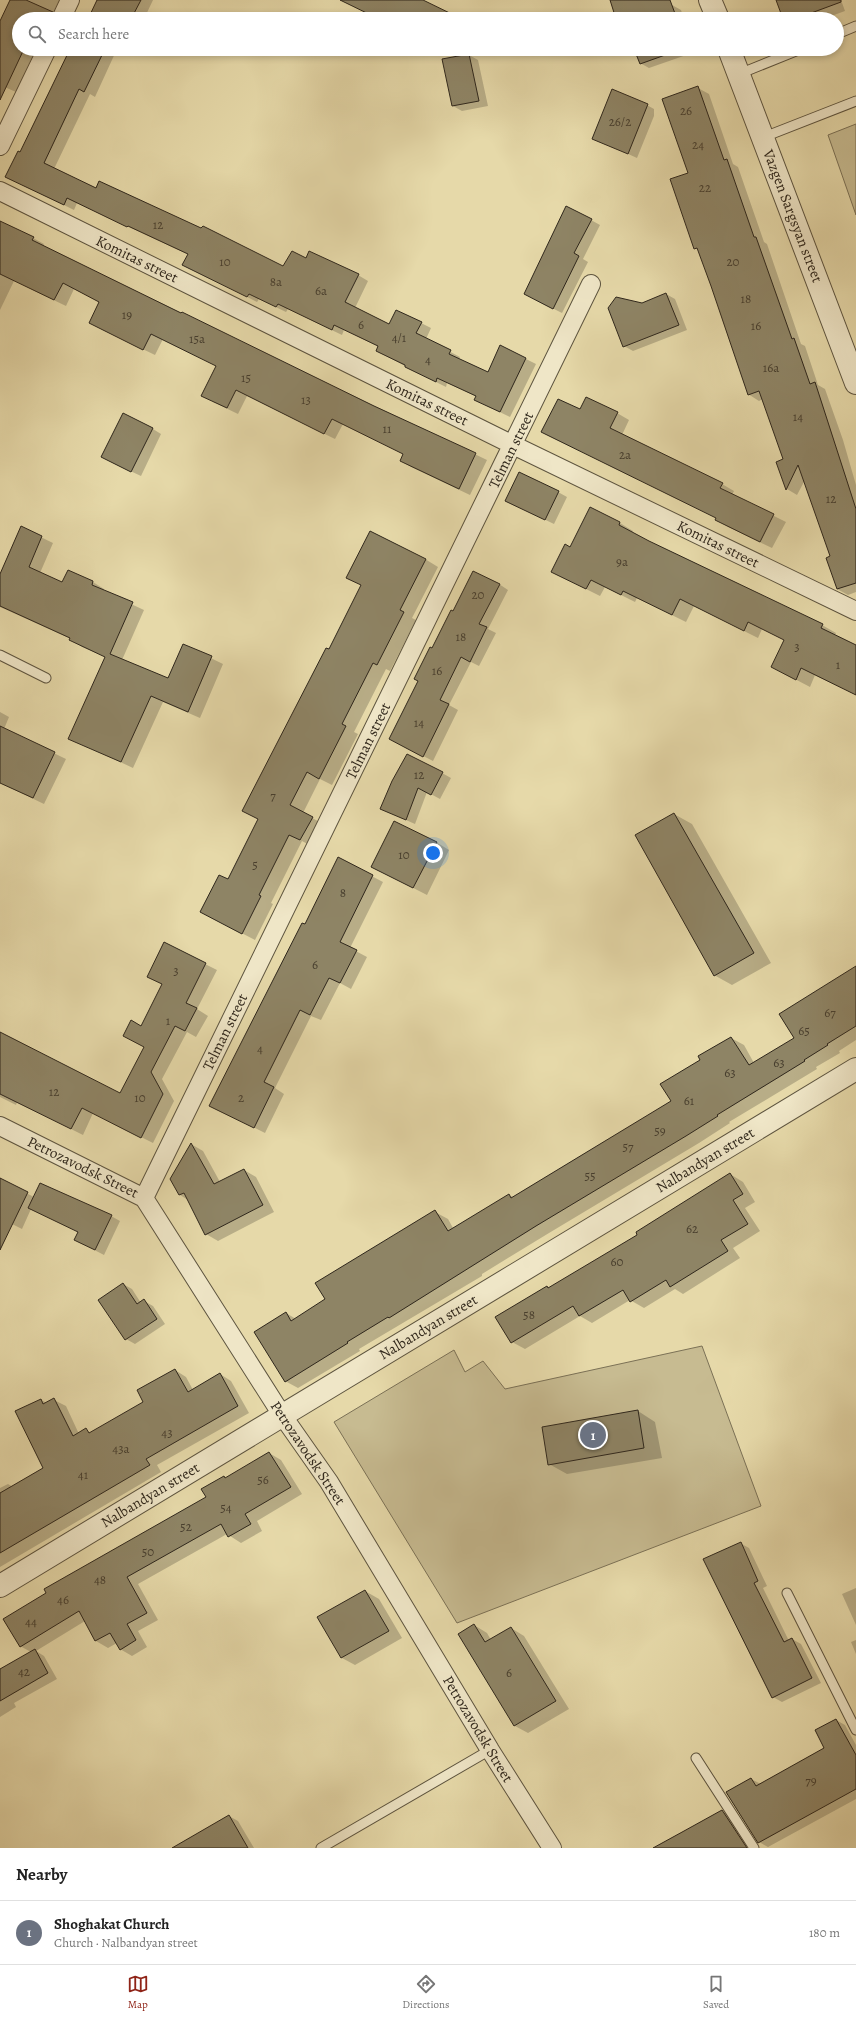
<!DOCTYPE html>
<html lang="en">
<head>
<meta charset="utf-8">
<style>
	:root { --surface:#fff; --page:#f2f2f2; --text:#222; --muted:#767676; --line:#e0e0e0; --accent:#8f2418 }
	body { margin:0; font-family:Alegreya,serif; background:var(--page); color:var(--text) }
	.you { position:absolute; left:433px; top:853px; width:14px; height:14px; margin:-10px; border:3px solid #fff; border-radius:50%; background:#1a73e8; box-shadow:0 0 0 6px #1a73e833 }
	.badge { display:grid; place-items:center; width:26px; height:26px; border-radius:50%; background:var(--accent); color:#fff; font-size:13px; font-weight:700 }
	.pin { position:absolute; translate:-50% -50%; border:2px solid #fff; box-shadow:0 1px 4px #0006 }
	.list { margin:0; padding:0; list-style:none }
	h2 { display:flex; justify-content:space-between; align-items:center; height:52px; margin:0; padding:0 16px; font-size:17px }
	h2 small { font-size:13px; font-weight:400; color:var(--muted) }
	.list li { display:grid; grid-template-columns:26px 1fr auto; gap:12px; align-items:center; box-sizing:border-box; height:64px; padding:0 16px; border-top:1px solid var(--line) }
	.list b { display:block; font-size:15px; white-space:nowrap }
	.list p { margin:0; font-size:13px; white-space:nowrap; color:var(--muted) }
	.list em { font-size:13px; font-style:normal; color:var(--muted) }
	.icon { flex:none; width:22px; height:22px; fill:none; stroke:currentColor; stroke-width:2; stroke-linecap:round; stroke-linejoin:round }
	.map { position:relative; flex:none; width:856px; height:1848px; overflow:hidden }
	.search { position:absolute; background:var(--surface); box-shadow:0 2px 6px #0003; left:12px; right:12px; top:12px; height:44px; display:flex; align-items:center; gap:10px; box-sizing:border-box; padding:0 14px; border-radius:22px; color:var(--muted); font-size:15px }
	.sheet { height:116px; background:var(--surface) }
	nav { display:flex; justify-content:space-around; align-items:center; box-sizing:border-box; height:56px; border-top:1px solid var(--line); background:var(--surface); font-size:11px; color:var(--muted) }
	nav a { display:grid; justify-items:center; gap:2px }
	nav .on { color:var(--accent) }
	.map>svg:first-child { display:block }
	.green { fill:#c7bb91; stroke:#7b7156 }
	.shadow { fill:#0003 }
	.building { fill:#8e8465; stroke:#2f271c }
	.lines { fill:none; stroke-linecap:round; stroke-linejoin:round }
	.service-casing { stroke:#5d543f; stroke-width:11 }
	.minor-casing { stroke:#5d543f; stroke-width:20 }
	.tertiary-casing { stroke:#5d543f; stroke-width:24 }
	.service { stroke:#efe6c7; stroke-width:9 }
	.minor { stroke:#efe6c7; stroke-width:18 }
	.tertiary { stroke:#efe6c7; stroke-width:22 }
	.labels { text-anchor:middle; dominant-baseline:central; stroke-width:4; stroke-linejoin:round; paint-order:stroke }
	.number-label { font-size:13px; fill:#473e2e }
	.street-label { font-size:15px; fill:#2f271c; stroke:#efe6c7 }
</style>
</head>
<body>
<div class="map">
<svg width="856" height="1848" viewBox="0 0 856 1848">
	<rect width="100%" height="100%" fill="#e6d9a9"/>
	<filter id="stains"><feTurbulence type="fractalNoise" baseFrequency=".005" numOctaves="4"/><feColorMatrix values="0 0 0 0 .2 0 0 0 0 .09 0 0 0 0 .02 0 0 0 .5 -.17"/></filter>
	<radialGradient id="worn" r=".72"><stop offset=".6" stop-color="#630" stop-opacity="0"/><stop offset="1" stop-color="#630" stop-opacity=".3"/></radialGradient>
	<path class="green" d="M856,124V215L828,135Z
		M702,1346L761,1506L457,1623L334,1422L454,1350L465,1372L483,1361L505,1389Z"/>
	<path class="shadow" d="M11,0H59L50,19H19V49H36L16,92L0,85V23Z
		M98,0H153L144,19H87Z
		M611,0H668L672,5L681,10L684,19H624Z
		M777,0H841L845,11L823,19H784Z
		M72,49H117L95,97L90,94L54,169L96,189L284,268L306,259L358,275L368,281L355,308L390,325L421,323L431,328L426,339L460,357L459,359L488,373L501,347L526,359L536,364L510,417L485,405L477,397L447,383L446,387L416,372L377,351L379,347L344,330L342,335L288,309L286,312L259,299L257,302L194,270L189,255L77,203L74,210L7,177L21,153Z
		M124,49H133L131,52Z
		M441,49H452L450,53Z
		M635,49H694L695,52L649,68L640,63Z
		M469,55L478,60L488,106L462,111L453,106L444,60Z
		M698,88L709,94L733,164L738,167L764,242L767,244L801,344L805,346L818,385L825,389L843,440L856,485V592L848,595L837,589L831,557L805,480L797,495L787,489L777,462L784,460L763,399L759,401L748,394L699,250L695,248L689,174Z
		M645,104L654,109V116L637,158L593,138Z
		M591,220L600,225L583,259L588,262L562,313L534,299Z
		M0,222L33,238L44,244L43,246L487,460L470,495L411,467L401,461L404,454L343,424L335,439L247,396L238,414L213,402L217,366L163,339L155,355L101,329L100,302L74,289L66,306L14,281L0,310Z
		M666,294L675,299L687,330L633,351L624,346L642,304Z
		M580,411L617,413L629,420L622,435L722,484L734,491L732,495L786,522L772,548L728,527L717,520V518L543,432Z
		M153,429L161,434L141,476L111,462Z
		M558,492L567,497L554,524L506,501Z
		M620,523L633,531L632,533L648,541L822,625L836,633L835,635L856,646V695L815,675L810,687L772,667L785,640L762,629L758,638L694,606L686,622L637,598L635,602L605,587L600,596L566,579L571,548Z
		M22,528L53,543L40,573L63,583L68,571L93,582L104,589L103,591L144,610L122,660L168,680L184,645L223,664L200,718L163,702L133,768L69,738L106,657L82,647L71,639L0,607V574Z
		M425,559L438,567L412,618L416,620L390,671L386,669L354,732L358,734L332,785L320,779L303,813L325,825L313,847L302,841L271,903L273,904L255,940L201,912L228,881L259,819L329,650Z
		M499,584L508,590L488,629L496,633L479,666L471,662L449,705L458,710L433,761L390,739L453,612Z
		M0,712L9,717L4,729L66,759L44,804L0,783Z
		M442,773L451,778L440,799L427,792L415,824L381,809Z
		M674,814L692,824L771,963L732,985L714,975Z
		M436,842L449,850L427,895L372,867Z
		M339,859L383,882L350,948L367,957L351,989L340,983L321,1020L311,1016L275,1088L284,1094L265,1133L210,1106Z
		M205,964L217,970L197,1009L208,1016L196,1037L187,1032L162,1079L174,1101L153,1143L93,1113L83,1135L17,1102L16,1105L0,1097V1033L121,1095L145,1047L141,1027L163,985L148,977Z
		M856,968V1040L839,1051L840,1053L816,1067L817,1069L729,1122L730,1123L699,1143L549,1233L482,1274V1276L359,1349L360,1351L298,1388L285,1381L286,1313L296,1319L327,1300L435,1212L448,1219L453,1228L509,1195L513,1197L672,1101L701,1060L731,1038L744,1045L754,1063L795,1038Z
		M191,1144L203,1151L220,1182L244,1170L256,1177L274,1212L218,1241L206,1234L188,1200L180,1195L171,1179Z
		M730,1174L743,1182L755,1202L745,1208L760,1231L733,1248L740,1258L683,1294L675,1289L644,1308L630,1300L592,1323L580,1316L525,1349L512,1342L547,1287L550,1288L639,1235Z
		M0,1180L34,1197L111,1216L120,1221L104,1255L75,1240L79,1232L31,1209L22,1229L0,1218Z
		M123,1284L132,1289L141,1303L144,1301L153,1306L165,1324L135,1344L126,1339Z
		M175,1370L186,1377L193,1390L220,1374L231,1381L249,1413L157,1465L161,1472L0,1567V1488L8,1484L13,1487L44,1468L41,1400L47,1403L54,1400L66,1406L79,1434L86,1430L91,1433L145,1402Z
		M638,1411L655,1422L662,1458L567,1474L549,1464Z
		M269,1453L281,1460L302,1494L257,1521L262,1531L241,1543L227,1534L138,1584L158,1620L138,1631L147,1647L132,1656L120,1649L117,1643L108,1648L96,1641L85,1621L36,1651L44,1656L57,1679L14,1703L16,1707L0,1717V1670L31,1652L20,1646L207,1498L224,1477L226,1479Z
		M740,1543L749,1548L767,1586L763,1588L789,1641L792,1639L801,1644L821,1683L782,1702L773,1697Z
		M856,1588V1625L842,1594Z
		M365,1591L379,1599L402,1638L355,1665L342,1658L319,1618Z
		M474,1625L487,1633L491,1640L511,1628L524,1636L569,1709L528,1733L515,1726L459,1634Z
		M856,1640V1654L851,1642Z
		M836,1720L845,1725L856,1745V1799L768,1847L759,1842L751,1779L761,1784L825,1748Z
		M722,1811L731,1816L752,1848H655Z
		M229,1816L238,1821L254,1848H174Z"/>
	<path class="building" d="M10,0H26L53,12L51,19H19V49H24L0,100V21Z
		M97,0H141L131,19H88Z
		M340,0H423L462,19H379Z
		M610,0H670L677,19H616Z
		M776,0H841V2L795,19H783Z
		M70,49H99L104,51L84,92L79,89L44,163L96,188L99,181L201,228L203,226L283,266L292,251L306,258L309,251L359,274L345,302L389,324L396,310L422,322L416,333L451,350L449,354L488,372L500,345L526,358L500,412L474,400L476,396L437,378L436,382L405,367V365L376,351L378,346L334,325L332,330L278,304L276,307L249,294L247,297L182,265L188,254L128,226L127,227L67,198L64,205L5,177L18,151L20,152Z
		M634,49H682L640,64Z
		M469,54L479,101L452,106L442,59Z
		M698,86L724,160L727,159L754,237H756L792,339L794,338L810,384L815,382L856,509V583L837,589L826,558L830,556L798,465L786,490L776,462L783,459L759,391L748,395L711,286L697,248L694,249L670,179L688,173L662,99Z
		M612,89L648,104L628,154L592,139Z
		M566,206L592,219L574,253L579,256L553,309L524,294Z
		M0,221L34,237L32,240L181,313L182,312L374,406L476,453L459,489L400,461L403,454L332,419L324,434L236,390L227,408L201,396L216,366L151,334L143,350L89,323L99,302L63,283L54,300L0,274Z
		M666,293L679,325L623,347L608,308L616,297L642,303Z
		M586,397L618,412L610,428L723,483L720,488L774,514L760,542L715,520L716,518L541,432L558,399L580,409Z
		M123,413L153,428L131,472L101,457Z
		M519,472L559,491L545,520L505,501Z
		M590,507L620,522L619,525L649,541L823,624L821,628L856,645V695L801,668L796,680L771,667L784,640L748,622L744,631L680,599L672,615L623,591L621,595L591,580L586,589L551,572L565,544L570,547Z
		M21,526L42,536L29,567L62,582L68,570L93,581L92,585L133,602L110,654L168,678L183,644L212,656L188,712L151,696L121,762L68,739L105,657L69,640L70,638L0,606V574Z
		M370,531L426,559L400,610L404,612L377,665L373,663L342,724L346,726L319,779L307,772L290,805L313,817L300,840L289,835L259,895L261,896L242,934L200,912L219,875L228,879L258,819L242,811L326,648L329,649L361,585L346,578Z
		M473,571L500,584L479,624L487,627L470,662L461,657L440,700L449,704L423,757L389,739L418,681L414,679L430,647L432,648L451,610L453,611Z
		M0,726L55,752L33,798L0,783Z
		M407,754L443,772L431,795L418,788L406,820L380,809L392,781Z
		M674,813L754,953L714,976L635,835Z
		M394,821L437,842L413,888L371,867Z
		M338,857L373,875L340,942L357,950L340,983L329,978L310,1015L300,1010L264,1082L274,1087L254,1128L209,1106L302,923L305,924Z
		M164,942L206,963L186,1003L197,1008L185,1031L175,1026L151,1072L163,1094L141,1138L82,1108L71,1129L0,1094V1032L120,1093L144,1047L123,1036L131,1020L141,1026L162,984L147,977Z
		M856,966V1026L827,1044L828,1045L804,1060L805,1061L717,1115L718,1116L686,1136L536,1226L389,1318L388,1317L347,1342L348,1343L285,1382L254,1332L286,1312L291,1321L325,1299L315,1283L435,1210L448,1231L509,1194L511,1198L671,1101L660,1084L700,1060L698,1056L731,1037L749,1065L794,1038L779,1014Z
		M191,1143L214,1184L244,1169L263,1205L205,1235L184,1193L179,1195L170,1179Z
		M730,1173L743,1194L733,1200L748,1224L721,1240L728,1251L670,1287L666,1280L630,1302L623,1290L579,1316L573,1306L511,1343L495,1317L547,1286L548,1288L637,1235L636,1232Z
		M0,1178L28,1192L0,1250Z
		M40,1183L112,1215L95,1250L74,1240L78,1232L28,1208Z
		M123,1283L137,1304L144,1299L157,1319L125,1340L98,1300Z
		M175,1369L188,1392L220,1373L238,1406L146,1459L150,1465L0,1553V1493L43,1468L15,1411L41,1399L43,1404L54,1398L73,1436L86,1428L89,1433L143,1402L137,1390Z
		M638,1410L644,1448L548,1465L542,1427Z
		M269,1452L291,1487L245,1514L251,1524L228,1537L221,1524L127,1577L147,1613L127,1624L136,1640L120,1650L110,1633L95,1641L79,1611L20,1647L3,1619L46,1593L44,1589L206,1497L201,1489L224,1476L225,1478Z
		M741,1542L758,1581L754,1583L784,1642L792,1638L812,1678L772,1698L703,1559Z
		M365,1590L389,1631L341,1658L317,1617Z
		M474,1624L485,1642L511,1627L556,1701L514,1726L458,1634Z
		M35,1649L48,1673L0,1701V1669Z
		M836,1719L856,1755V1789L758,1843L726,1792L751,1778L756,1786L824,1748L815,1730Z
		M722,1810L747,1848H653L684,1831Z
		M229,1815L248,1848H172Z"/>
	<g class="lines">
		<g class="service-casing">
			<path id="service" d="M837,34L856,26
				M739,74L801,49
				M764,137L856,101
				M0,655L46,678
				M787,1593L856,1730
				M696,1758L754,1848
				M321,1848L490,1750"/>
		</g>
		<g class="minor-casing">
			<path id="minor" d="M61,19L70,0
				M0,146L47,49
				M0,191L513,445L856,611
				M0,1126L144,1198L282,1415L329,1482L490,1750L552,1848
				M144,1198L591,284"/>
		</g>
		<g class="tertiary-casing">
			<path id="tertiary" d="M710,0L718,19
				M729,49L856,383
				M0,1586L856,1069"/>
		</g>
		<use href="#service" class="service"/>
		<use href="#minor" class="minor"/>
		<use href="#tertiary" class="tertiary"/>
	</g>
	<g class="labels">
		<g class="number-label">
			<text x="686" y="110">26</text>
			<text x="620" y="121">26/2</text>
			<text x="698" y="144">24</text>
			<text x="705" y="187">22</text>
			<text x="158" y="224">12</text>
			<text x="225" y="261">10</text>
			<text x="733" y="261">20</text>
			<text x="276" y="281">8a</text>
			<text x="321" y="290">6a</text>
			<text x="746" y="298">18</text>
			<text x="127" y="314">19</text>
			<text x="361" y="324">6</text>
			<text x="756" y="325">16</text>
			<text x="399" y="337">4/1</text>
			<text x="197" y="338">15a</text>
			<text x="428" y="359">4</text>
			<text x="771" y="367">16a</text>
			<text x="246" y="377">15</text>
			<text x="306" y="399">13</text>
			<text x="798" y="416">14</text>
			<text x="387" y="428">11</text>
			<text x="625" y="454">2a</text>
			<text x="831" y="498">12</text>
			<text x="622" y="561">9a</text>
			<text x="478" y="594">20</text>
			<text x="461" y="636">18</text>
			<text x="797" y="646">3</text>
			<text x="838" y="664">1</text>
			<text x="437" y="670">16</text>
			<text x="419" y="722">14</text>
			<text x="419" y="774">12</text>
			<text x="273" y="795">7</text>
			<text x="404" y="854">10</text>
			<text x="255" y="864">5</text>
			<text x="343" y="892">8</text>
			<text x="315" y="964">6</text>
			<text x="176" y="970">3</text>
			<text x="830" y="1012">67</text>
			<text x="168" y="1020">1</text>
			<text x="804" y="1030">65</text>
			<text x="260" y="1048">4</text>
			<text x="779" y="1062">63</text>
			<text x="730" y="1072">63</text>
			<text x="54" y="1091">12</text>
			<text x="140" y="1097">10</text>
			<text x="241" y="1097">2</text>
			<text x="689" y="1100">61</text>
			<text x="660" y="1130">59</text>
			<text x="628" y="1146">57</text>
			<text x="590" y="1175">55</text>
			<text x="692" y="1228">62</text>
			<text x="617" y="1261">60</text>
			<text x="529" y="1314">58</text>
			<text x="167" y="1432">43</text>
			<text x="121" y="1448">43a</text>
			<text x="83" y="1474">41</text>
			<text x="263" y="1479">56</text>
			<text x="226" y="1507">54</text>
			<text x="186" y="1526">52</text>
			<text x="148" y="1551">50</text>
			<text x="100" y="1579">48</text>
			<text x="63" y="1599">46</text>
			<text x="31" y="1621">44</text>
			<text x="24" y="1671">42</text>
			<text x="509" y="1672">6</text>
			<text x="811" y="1780">79</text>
		</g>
		<g class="street-label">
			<text transform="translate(793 216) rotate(69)">Vazgen Sargsyan street</text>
			<text transform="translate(137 259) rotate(26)">Komitas street</text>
			<text transform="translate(427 402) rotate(26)">Komitas street</text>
			<text transform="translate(511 450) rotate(-64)">Telman street</text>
			<text transform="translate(718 544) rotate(26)">Komitas street</text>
			<text transform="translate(368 741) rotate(-64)">Telman street</text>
			<text transform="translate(225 1032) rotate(-64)">Telman street</text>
			<text transform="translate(705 1160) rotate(-31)">Nalbandyan street</text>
			<text transform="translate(83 1167) rotate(26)">Petrozavodsk Street</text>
			<text transform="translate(428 1327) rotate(-31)">Nalbandyan street</text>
			<text transform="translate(308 1453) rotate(56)">Petrozavodsk Street</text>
			<text transform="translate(150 1495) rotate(-31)">Nalbandyan street</text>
			<text transform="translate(478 1729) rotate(59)">Petrozavodsk Street</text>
		</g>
	</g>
	<rect width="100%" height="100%" filter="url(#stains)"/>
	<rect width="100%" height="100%" fill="url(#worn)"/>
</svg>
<div class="you"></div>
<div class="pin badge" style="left:593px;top:1435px;background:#6b7280">1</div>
<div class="search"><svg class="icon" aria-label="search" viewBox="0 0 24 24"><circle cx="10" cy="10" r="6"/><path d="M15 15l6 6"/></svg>Search here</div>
</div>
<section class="sheet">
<h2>Nearby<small></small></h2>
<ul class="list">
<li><span class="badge" style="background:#6b7280">1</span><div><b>Shoghakat Church</b><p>Church · Nalbandyan street</p></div><em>180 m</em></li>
</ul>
</section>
<nav>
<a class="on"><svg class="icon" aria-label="map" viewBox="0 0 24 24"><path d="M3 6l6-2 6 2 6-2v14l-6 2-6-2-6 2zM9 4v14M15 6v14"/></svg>Map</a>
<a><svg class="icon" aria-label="directions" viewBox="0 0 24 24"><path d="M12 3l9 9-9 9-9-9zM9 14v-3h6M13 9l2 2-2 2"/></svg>Directions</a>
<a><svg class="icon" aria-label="saved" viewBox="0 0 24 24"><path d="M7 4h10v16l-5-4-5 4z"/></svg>Saved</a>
</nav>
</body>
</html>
